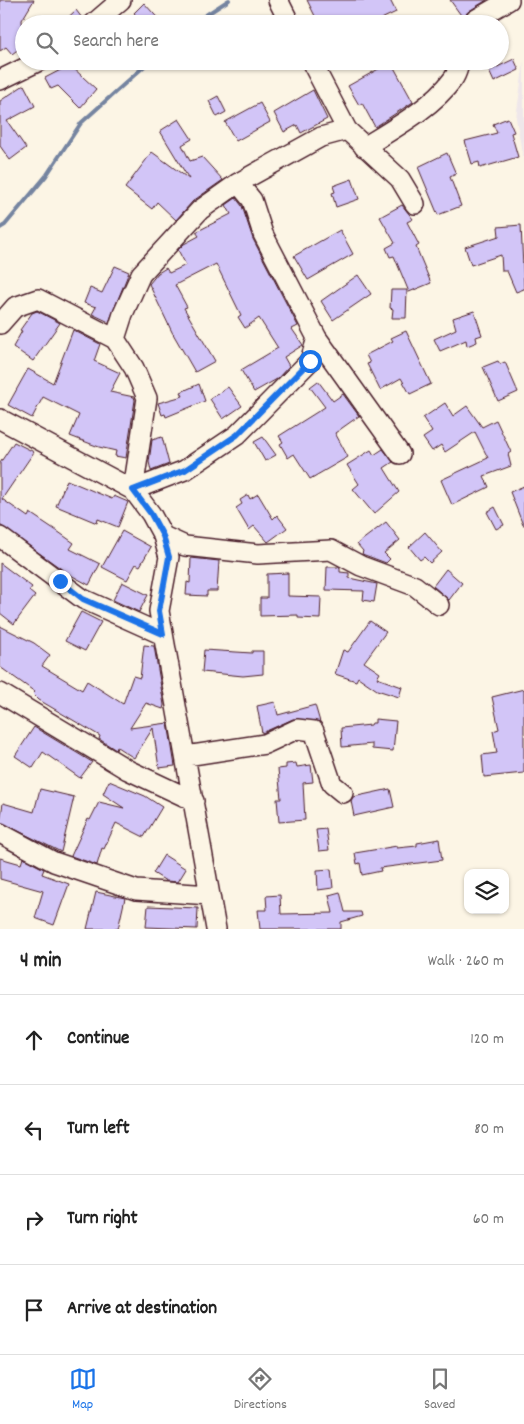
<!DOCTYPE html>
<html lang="en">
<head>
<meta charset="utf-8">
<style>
	:root { --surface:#fff; --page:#f6f6f6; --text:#222; --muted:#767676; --line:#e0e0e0; --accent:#1a73e8 }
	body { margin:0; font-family:Dekko,sans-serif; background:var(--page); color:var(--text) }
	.controls { position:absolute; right:15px; bottom:15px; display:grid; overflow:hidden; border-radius:10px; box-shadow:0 1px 4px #0004 }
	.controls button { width:45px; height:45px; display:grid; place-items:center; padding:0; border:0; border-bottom:1px solid var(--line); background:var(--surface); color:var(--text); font:25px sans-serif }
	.stop { position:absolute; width:15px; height:15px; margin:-11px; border:4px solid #1a73e8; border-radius:50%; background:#fff }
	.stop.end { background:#1a73e8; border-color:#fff; box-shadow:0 1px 5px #0008 }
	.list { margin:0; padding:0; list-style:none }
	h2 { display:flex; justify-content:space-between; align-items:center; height:65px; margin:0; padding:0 20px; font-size:21px }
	h2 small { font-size:16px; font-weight:400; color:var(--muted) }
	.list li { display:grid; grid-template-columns:32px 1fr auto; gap:15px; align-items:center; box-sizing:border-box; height:90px; padding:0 20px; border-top:1px solid var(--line) }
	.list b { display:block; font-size:19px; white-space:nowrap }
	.list em { font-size:16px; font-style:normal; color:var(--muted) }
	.icon { flex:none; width:28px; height:28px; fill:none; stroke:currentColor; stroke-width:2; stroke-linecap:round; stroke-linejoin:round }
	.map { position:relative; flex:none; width:524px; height:929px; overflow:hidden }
	.search { position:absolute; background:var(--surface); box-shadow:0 1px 4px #0004; left:15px; right:15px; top:15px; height:55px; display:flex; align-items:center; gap:12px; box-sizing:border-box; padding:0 18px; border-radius:28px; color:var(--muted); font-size:19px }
	.sheet { height:425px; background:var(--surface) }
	nav { display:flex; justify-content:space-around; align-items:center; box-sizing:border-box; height:70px; border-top:1px solid var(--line); background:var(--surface); font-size:14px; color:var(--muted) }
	nav a { display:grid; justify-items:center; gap:2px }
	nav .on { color:var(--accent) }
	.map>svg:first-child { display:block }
	.built { fill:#efe7ea }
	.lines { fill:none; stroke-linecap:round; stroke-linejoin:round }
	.stream { stroke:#7484a0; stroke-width:4 }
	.building { fill:#d2c5f7; stroke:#4a1f2b }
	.minor-casing { stroke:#4a1f2b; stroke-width:22 }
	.minor { stroke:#fcf5e5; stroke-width:19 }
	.route { stroke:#1a73e8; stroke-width:6 }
</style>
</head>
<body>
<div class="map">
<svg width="524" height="929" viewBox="0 0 524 929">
	<rect width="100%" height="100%" fill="#fcf5e5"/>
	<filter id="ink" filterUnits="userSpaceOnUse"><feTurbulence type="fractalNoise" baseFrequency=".02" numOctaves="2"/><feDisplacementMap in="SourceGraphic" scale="10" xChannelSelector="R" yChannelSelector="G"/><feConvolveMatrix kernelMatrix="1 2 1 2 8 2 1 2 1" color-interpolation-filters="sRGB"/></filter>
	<g filter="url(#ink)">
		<path class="built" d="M524,61V164L516,118Z"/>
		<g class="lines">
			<path class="stream" d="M192,24L229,0
				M0,228L5,225L46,176L81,123L150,61"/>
		</g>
		<path class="building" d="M0,0H34L22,20L24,45L12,54L6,47L0,51Z
			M307,0H390L396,12L371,24H319Z
			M450,0H487L469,11L463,18Z
			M144,3L163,24H144L134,13Z
			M76,10L82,18L76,24H61Z
			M514,59L519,70L494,82L489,71Z
			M391,62L413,102L375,127L362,103L359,105L348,86Z
			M70,65L96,89L80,108L58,86L51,89L45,78Z
			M24,85L35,106L7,121L26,148L10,160L0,146V101Z
			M313,90L327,119L301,133L297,125L284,132L274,113Z
			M218,96L226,112L217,117L209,101Z
			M260,103L270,122L236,141L225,122Z
			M508,118L514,132L511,133L518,157L480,168L479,162L472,164L465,141L497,133L493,124Z
			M179,119L192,139L182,145L190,161L202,157L223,180L193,201L176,220L157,202L152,209L125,188L152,152L189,179L160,131Z
			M447,153L456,174L450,177L461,206L438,215L418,167Z
			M352,179L359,199L336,207L332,193L335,192L333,186Z
			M236,198L242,206L253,239L298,326L292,329L303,345L284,357L289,366L277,379L254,392L241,370L278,348L259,318L245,328L238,317L241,315L216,264L175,285L187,307L184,308L215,361L195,372L172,332L149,284L158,273L166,268L169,273L186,265L178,250L184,244L199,236L196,232L231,214L226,205Z
			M402,205L413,219L407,222L419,245L416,247L431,283L409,292L394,256L390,257L386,248L395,243L380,217Z
			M521,225L524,289L516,292L507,271H502L501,255L471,265L465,247L499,236L498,227Z
			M340,230L353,254L308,280L294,256Z
			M115,266L129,272L109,322L92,314L96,307L84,303L90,288L102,293Z
			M358,275L371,294L333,320L321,301Z
			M391,290H407L406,318H392L393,309L390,308Z
			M37,311L60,323L33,361L13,347L22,331L20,330L32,313Z
			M474,311L482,335L476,337L477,342L467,346L466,340L440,351L434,339L456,329L453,318Z
			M73,330L100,344L94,361L120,373L110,392L134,397L135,400L126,458L115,456L116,451L99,447L70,436L79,415L43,397L32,418L8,405L28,369L53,383Z
			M406,331L431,384L410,394L401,378L380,390L367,364L370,363L366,355L393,341L391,338Z
			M498,361L500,364L505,362L518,392L498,401L483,367Z
			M318,381L333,401L343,394L359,416L335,433L348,457L310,479L294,454L288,458L280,444L283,442L279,436L325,407L310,387Z
			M199,384L205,401L166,417L165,414L162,415L158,403L183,396L181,392Z
			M228,387L242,406L223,419L210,399Z
			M445,403L453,416L467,406L482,427L496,420L511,452L508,454L511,466L484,476L489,487L452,505L441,480L488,458L475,432L445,452L441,445L432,451L423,438L432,432L423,418Z
			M162,437L169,464L151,471L149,462L152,440Z
			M263,437L276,455L265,461L254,442Z
			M14,442L34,452L2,499L28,517L30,513L57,531L74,543L70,549L100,564L89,585L67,573L0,525V463Z
			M383,449L393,462L384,468L399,492L374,514L353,489L359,484L347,465L371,450L374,455Z
			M67,480L112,499L114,496L128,502L118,527L98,519L97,523L56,506Z
			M524,486V525H523L510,492Z
			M258,494L273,519L277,515L287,528L268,542L254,526L249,530L236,508L242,504L240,500L248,495L250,499Z
			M495,507L504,525L496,529L487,512Z
			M386,522L400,540L384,553L390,559L386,563L362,554L363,551L357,544Z
			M122,531L151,547L140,566L136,564L127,580L102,567Z
			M425,532L442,552L430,563L424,557L420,560L409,547Z
			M191,558L219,561L217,591H207V596L186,595L187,582L190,583Z
			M0,563L32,587L29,591L35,596L14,624L0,613Z
			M327,567H340V572L349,573V578L377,584L374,602L363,600L364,591L326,590Z
			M446,569L462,583L449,600L433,586Z
			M288,573V596L321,597L320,619L298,618V615L260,616V598H267V574Z
			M122,582L148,595L139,612L113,600Z
			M81,612L101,622L85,651L65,641Z
			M370,621L386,632L364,662L380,673L377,678L402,687L399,697L377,690L358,677L356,681L335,674L343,650L348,652Z
			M0,626L34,643L50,655L42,666L82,690L87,681L123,704L133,676L140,678L144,645L154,646L164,705L163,709L146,703L130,728L168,723L175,766L159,768L153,728L134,758L117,747L116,750L99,739L100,736L39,700L33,694L35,692L0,667Z
			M204,650L252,653V651H263V674L243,676L202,672Z
			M524,689V773L484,777L482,755L497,753L493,731L499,729L492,697Z
			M275,702L278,715L315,705L320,722L293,719L262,733L257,706Z
			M375,719L396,721L393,751L372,749V744L342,747L341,728L371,725L372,723H375Z
			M34,727L92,762L80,778L43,752L33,768L15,756Z
			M296,763L297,767L311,765L313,782L303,783L305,820L279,822L277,799H281L278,769L286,768V764Z
			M109,781L145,796L162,807L144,837L116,823L104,849L102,848L97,865L71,856L88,819L90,820L99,802L124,808L103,794Z
			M40,789L74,797L61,852L0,822L3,803L34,812Z
			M390,789L394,807L354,816L351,801L353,797Z
			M326,829L329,850L319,851L316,830Z
			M439,839L442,860L380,868L381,871L362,875L360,863L357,864L355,853L397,846V848L417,846V843Z
			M164,855L186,869L178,882L166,881L153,873Z
			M0,858L21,864L23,858L44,869L42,874L69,884L54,925L35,918L43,891L0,879Z
			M331,869L333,888L318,890L317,870Z
			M96,892L125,898L118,929H87Z
			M340,892L345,912H361L362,916L341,922V929H260L258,910H267L266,896L280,895L281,914L333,913L329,895Z
			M148,906L198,908L197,929L146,927Z"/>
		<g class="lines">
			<g class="minor-casing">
				<path id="minor" d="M278,0L290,24
					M93,24L121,0
					M474,24L475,20L509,0
					M311,61L347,130
					M0,80L39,61
					M364,147C393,129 433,107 453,79C457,74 458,67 460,61
					M238,183L252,200L263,234L317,338L400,454
					M0,324L15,307L38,299L115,339L134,368L147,398L133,490L185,470L237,435L310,361L317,338
					M115,339L123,314L141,274L200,210L238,183L321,137L347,130L400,179L415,204
					M0,419L133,490L151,514L163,536L169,557L159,611L216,929
					M163,536L185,546L258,554L331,550L361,566L415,586L439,605
					M0,537L83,599L163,635
					M0,693L128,770L194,801
					M186,756L265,744L297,729L314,731L332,784L343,793
					M0,833L54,862L136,890L210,895"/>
			</g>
			<use href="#minor" class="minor"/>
		</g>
	</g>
	<g class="lines" filter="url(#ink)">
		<path class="route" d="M60,581L83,599L163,634L159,611L169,557L163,536L151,514L133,490L185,470L237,435L310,361"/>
	</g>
</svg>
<div class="controls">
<button><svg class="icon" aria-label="layers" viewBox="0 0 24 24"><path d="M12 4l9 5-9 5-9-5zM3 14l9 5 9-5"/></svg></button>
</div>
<div class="stop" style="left:310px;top:361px"></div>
<div class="stop end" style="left:60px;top:581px"></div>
<div class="search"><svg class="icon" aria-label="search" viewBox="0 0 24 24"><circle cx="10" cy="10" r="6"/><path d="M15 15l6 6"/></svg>Search here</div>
</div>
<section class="sheet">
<h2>4 min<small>Walk · 260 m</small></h2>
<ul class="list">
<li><svg class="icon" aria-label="ahead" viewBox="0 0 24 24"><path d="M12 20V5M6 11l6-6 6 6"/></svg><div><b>Continue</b></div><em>120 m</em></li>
<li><svg class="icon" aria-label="left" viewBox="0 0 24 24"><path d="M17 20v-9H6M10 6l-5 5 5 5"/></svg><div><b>Turn left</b></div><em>80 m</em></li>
<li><svg class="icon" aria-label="right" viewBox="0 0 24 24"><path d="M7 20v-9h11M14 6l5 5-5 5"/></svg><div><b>Turn right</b></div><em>60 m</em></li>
<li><svg class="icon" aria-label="arrive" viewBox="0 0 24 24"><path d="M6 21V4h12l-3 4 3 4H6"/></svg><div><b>Arrive at destination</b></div></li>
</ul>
</section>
<nav>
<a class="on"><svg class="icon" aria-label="map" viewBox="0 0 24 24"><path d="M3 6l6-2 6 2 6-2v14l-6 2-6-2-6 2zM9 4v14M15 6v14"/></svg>Map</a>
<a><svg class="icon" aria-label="directions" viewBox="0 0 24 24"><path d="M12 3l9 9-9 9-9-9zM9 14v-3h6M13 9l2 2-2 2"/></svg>Directions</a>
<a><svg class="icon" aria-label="saved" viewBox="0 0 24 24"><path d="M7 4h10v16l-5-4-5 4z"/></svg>Saved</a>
</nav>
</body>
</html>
